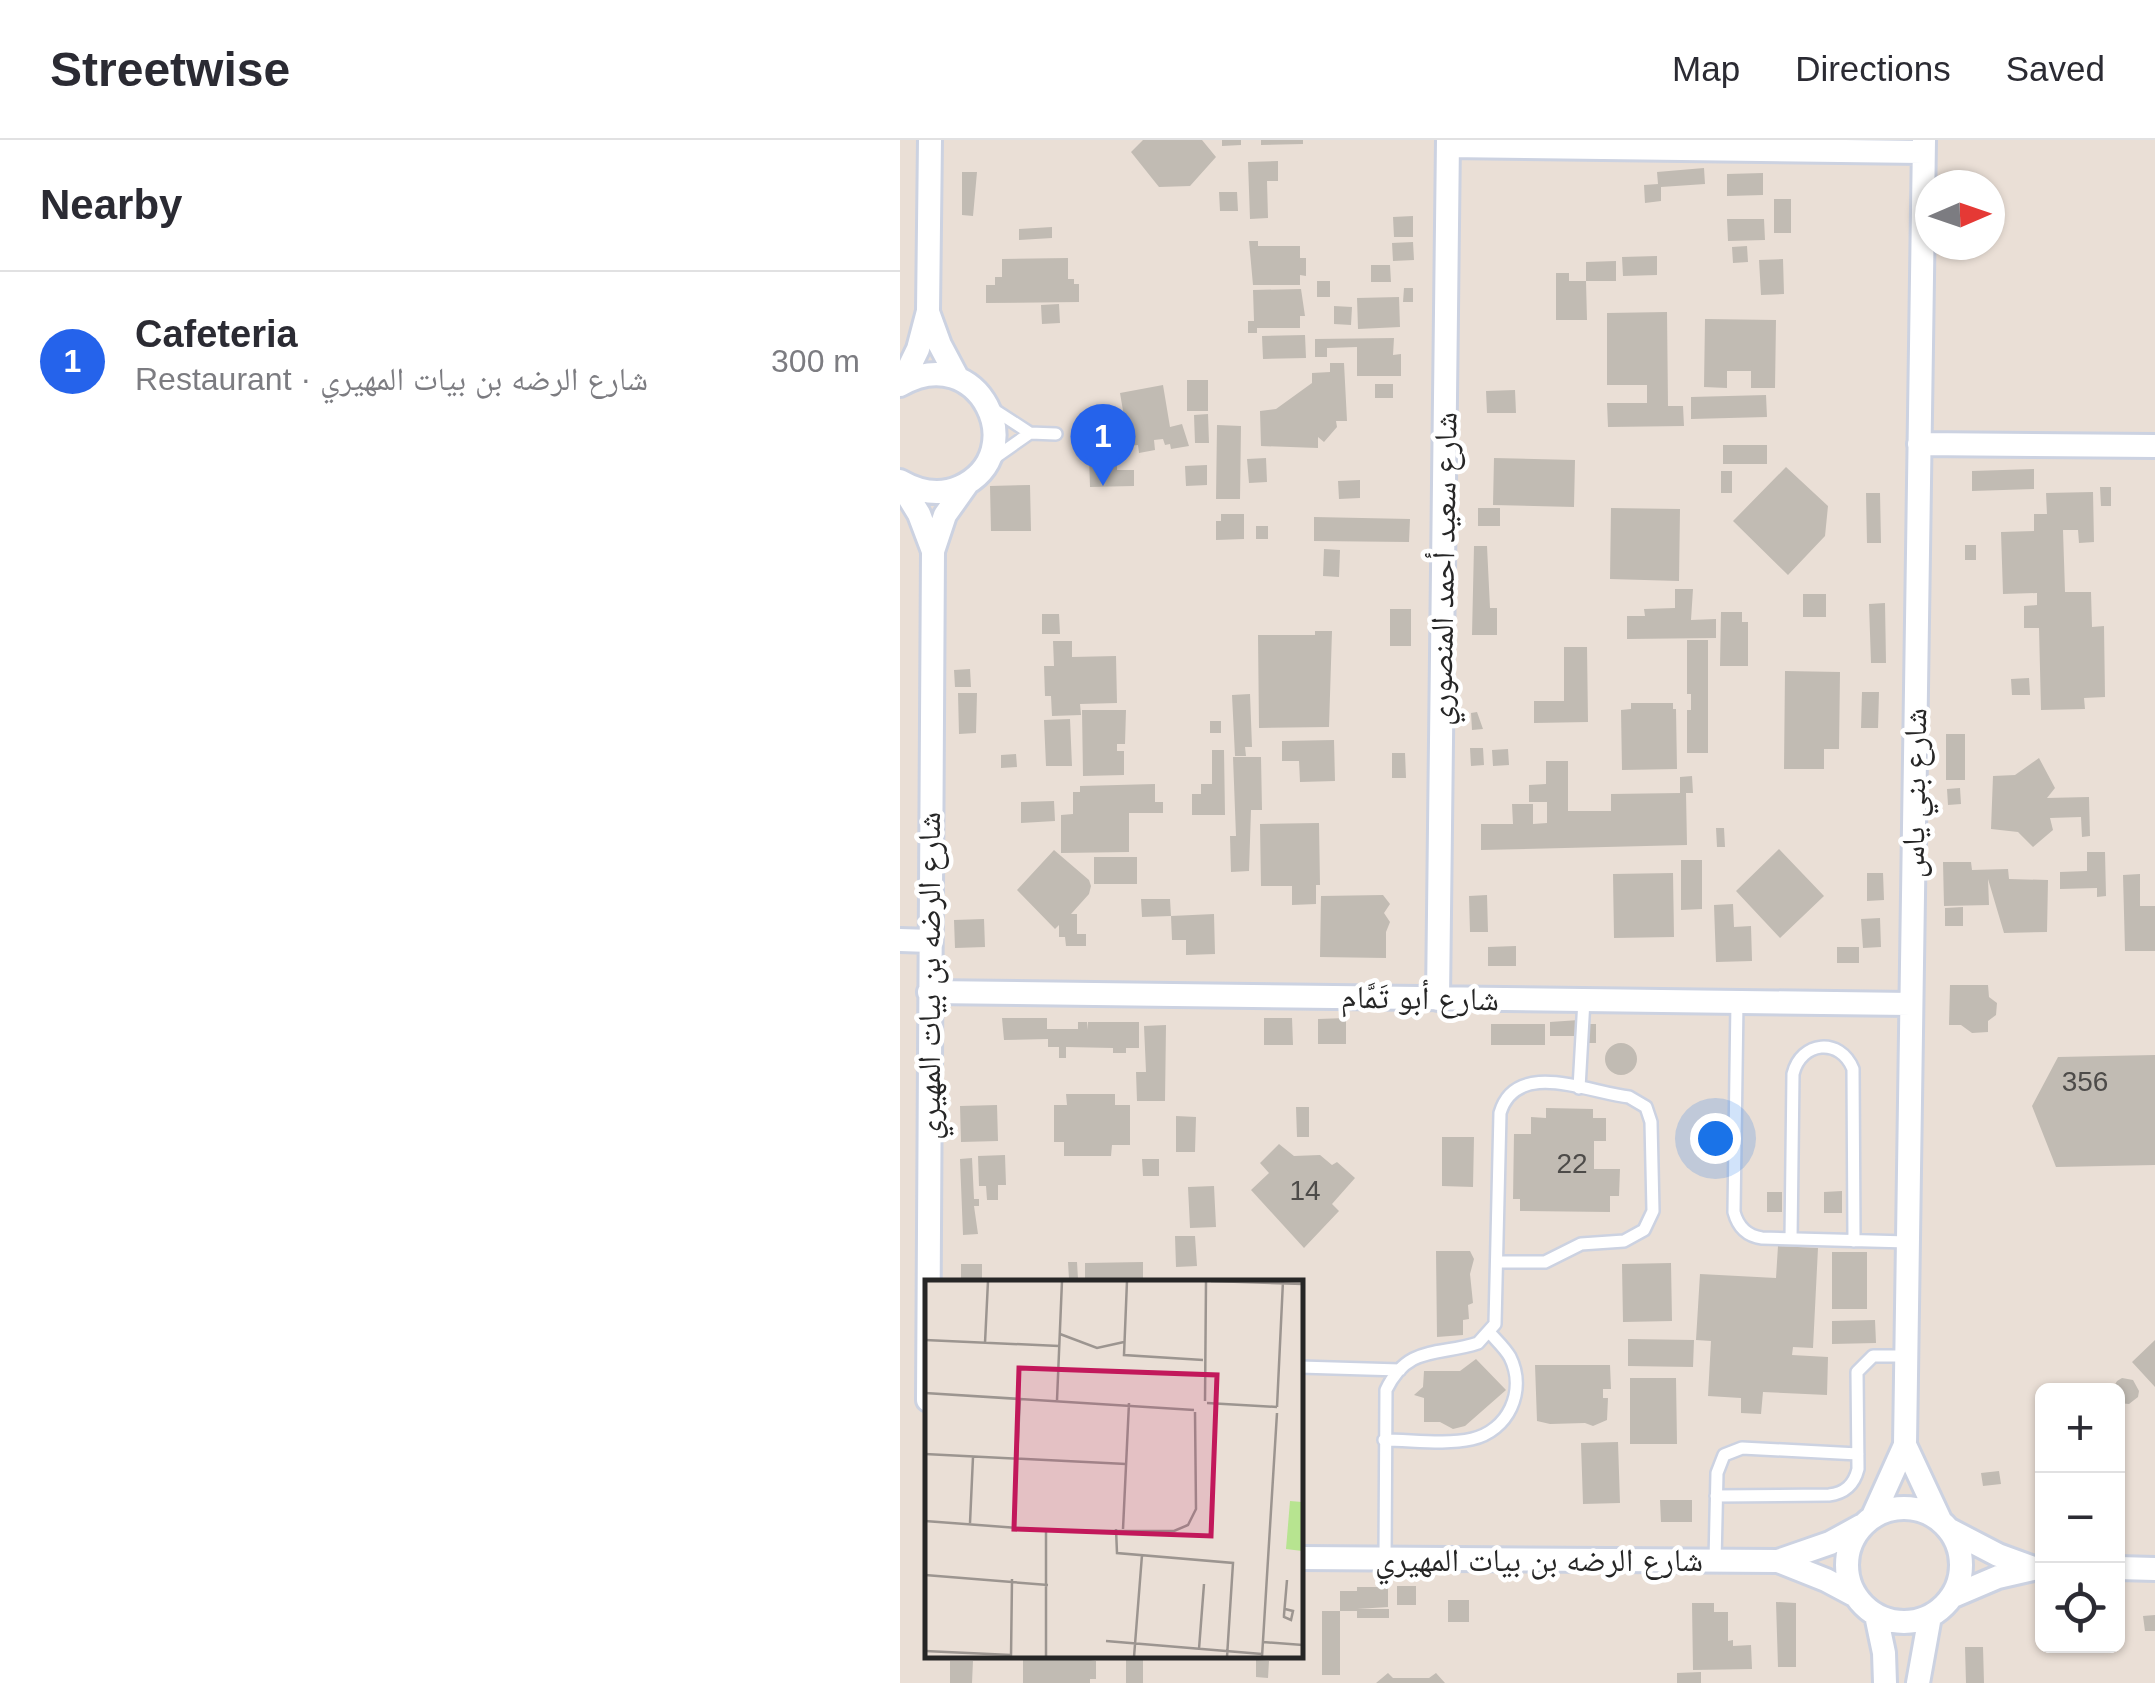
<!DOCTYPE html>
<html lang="en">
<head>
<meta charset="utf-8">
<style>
	:root { --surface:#fff; --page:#f2f2f3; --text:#2b2b33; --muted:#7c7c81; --line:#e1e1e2; --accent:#2563eb }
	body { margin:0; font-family:Helvetica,"Noto Naskh Arabic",sans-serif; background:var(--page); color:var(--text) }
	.controls { position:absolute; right:30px; bottom:30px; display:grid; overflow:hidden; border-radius:15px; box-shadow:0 2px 8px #0004 }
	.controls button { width:90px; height:90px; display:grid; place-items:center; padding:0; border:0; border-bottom:2px solid var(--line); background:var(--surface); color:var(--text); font:50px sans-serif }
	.compass { position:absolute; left:1015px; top:30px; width:90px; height:90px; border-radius:50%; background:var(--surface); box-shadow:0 2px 8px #0004; rotate:88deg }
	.you { position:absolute; left:815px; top:998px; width:35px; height:35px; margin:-25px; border:8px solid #fff; border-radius:50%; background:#1a73e8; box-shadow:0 0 0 15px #1a73e833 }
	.badge { display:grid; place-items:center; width:65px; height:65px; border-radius:50%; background:var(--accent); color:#fff; font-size:32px; font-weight:700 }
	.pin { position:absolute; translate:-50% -82px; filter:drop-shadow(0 2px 5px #0008) }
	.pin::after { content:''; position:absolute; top:52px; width:35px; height:30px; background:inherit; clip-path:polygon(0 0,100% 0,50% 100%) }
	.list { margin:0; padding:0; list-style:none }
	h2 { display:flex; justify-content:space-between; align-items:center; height:130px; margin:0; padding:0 40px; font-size:42px }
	h2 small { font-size:32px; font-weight:400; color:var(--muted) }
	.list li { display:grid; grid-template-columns:65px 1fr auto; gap:30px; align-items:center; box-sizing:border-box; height:180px; padding:0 40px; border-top:2px solid var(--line) }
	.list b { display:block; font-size:38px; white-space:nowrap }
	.list p { margin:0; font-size:32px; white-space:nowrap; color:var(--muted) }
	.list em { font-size:32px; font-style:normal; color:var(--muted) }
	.icon { flex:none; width:55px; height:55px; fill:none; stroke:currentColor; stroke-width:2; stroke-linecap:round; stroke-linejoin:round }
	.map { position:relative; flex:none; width:1255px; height:1543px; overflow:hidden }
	header { display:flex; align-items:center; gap:60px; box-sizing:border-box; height:140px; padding:0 50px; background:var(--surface); border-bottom:2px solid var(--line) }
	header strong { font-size:48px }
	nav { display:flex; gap:55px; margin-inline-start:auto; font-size:35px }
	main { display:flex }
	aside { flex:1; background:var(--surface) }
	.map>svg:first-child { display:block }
	.building { fill:#c1bbb3 }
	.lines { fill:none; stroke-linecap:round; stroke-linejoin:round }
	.lane-casing { stroke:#ccd2e1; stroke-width:16 }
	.street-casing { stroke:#ccd2e1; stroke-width:28 }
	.lane { stroke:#fff; stroke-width:11 }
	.street { stroke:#fff; stroke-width:22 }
	.labels { text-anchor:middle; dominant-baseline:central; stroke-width:9; stroke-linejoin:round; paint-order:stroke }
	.number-label { font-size:28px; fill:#4d4b49 }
	.street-label { font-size:32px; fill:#262626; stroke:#fff }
	.inset-road { fill:none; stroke:#9c9590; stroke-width:2.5 }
	.view { fill:#c2185b; fill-opacity:0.15; stroke:#c2185b; stroke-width:5 }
	.inset-edge { fill:none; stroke:#262626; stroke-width:5 }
</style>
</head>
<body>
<header>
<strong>Streetwise</strong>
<nav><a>Map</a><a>Directions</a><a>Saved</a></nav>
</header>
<main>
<aside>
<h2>Nearby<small></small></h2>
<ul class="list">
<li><span class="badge">1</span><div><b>Cafeteria</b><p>Restaurant · شارع الرضه بن بيات المهيري</p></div><em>300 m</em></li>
</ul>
</aside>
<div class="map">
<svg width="1255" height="1543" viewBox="0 0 1255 1543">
	<rect width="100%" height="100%" fill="#eadfd6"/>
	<path class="building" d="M243,0H302L316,17L290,46L259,47L231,12Z
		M322,0H341V5L322,6Z
		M361,0H403V4L361,5Z
		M378,21V41H367L368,78L350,79L348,22Z
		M804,28L805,44L761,47V61L745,63L744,45L758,44L757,32Z
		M62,32H77L73,76L62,75Z
		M863,33V55L827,56V34Z
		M319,52H337L338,71H320Z
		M874,59H891V93H874Z
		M513,76V97H494L493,77Z
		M827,79H864L865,100L828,101Z
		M152,87V98L119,100V89Z
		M349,101H358V106H400V118H406V136L400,135V145H353Z
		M513,102L514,120L493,121L492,103Z
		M847,106L848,122L833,123L832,107Z
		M757,116V135L723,136L722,117Z
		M168,118V139H174V144H179V162L86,163V145H95V137H102V119Z
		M883,119L884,154L861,155L859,120Z
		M716,121V141H686V122Z
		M471,125H490L491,142H471Z
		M656,133H669V141H686L687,180H656Z
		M417,141H430V157H417Z
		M504,148H513V162H503Z
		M401,149L405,176H400V188H357V193H348V181H354L353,150Z
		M499,157L500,187L458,189L457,158Z
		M159,164L160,183L142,184L141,165Z
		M434,166L452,167L451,185L434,184Z
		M767,172L768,266H783L784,286L708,287L707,263H747V245H707V173Z
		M805,179L876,180L875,248H851V231H827V248L804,247Z
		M405,195L406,218L363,219L362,196Z
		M494,198L493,215L501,214V236H457V207L427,208V217H415V199Z
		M430,223H444L447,281H436L437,287L424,302L418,297V308L361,306L360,271L376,269L412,243V233L430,232Z
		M287,240H308V271H287Z
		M475,244H493V258H475Z
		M263,245L270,287L282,284L289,306L271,309L270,304L265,305L263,299L254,300L255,310L239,313L238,305L229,306L220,253Z
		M615,250L616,273H587L586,251Z
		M866,255L867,277L791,279V257Z
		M308,274L309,303H295L294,275Z
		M317,285L341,286L340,359H316Z
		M823,305H867V324H823Z
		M189,316H210V323L217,322V330H234V346L190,347Z
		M366,318L367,342L349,343L347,319Z
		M594,318L675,320L674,367L593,365Z
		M307,325V345L286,346L285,326Z
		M886,327L928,366L925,396L888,435L833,381Z
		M1134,329V349L1072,351V331Z
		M821,331H832V353H821Z
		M460,340V358L439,359L438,341Z
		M130,345L131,391H91L90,346Z
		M1200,347H1211V366H1201Z
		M1193,352L1194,402L1179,403L1178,390H1163L1165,452H1191L1192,487L1204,486L1205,557L1184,558L1185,569L1141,570L1139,488H1124V466L1137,465V453L1103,454L1101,392L1134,391V374H1147L1146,353Z
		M966,353H980L981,403H967Z
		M578,368H600V386H578Z
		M711,368L780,369L779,441L710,439Z
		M321,374H344V399L316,400V381H321Z
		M414,377L510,379L509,402L414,401Z
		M356,386H368V399H356Z
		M1065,405H1076V420H1065Z
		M574,406H587L590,468H597V495H572Z
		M424,409L440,410L439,437L423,436Z
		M775,449H793L791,480L816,479V498L727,499V476H745L744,469L775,468Z
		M903,454H926V477H903Z
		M985,463L986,523H971L969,464Z
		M490,469H511V506H490Z
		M821,472H842V482H848V526H820Z
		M142,474H159L160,494H142Z
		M415,491H432L429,587L359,588L358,495H415Z
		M787,500H808V613H787V570H791V554H787Z
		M153,501H172V517L216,516L217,563L180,564L181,575L152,576L151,556H145L144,526H154Z
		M664,507H687L688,582L634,583V561H664Z
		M70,529L71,547H55L54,530Z
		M885,531L940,532L939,609H924V629H884Z
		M1129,538L1130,555H1112L1111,539Z
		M962,552H979L978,588H961Z
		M58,553H77L76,593L59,594Z
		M350,554L352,607H345L346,616H335L332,555Z
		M731,563H773V569H776L777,629L722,630L721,570L731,569Z
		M182,570H226L225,604H217V611H224V635L183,636Z
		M577,572L583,589L572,590L571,573Z
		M170,579L172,626H146L144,580Z
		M310,581H321V593H310Z
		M1046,594H1065V640H1046Z
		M434,600L435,641L400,642L399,621H382V601Z
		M570,608H583L584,625L571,626Z
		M608,609L609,625L593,626L592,610Z
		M312,610H324L325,675H292V654H301V644H312Z
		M492,613H505L506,638H492Z
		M116,614L117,627L101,628V615Z
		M333,617H361L362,670H351L349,731L331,732L330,696H336Z
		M1139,618L1155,648L1147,658L1189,657L1190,696L1182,697L1181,677L1150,678L1153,690L1133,707L1118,692L1091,689L1093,636L1115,635Z
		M646,621H668V671H711V654L780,653V637L792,636L793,653H786L787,705L581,710V684H613L612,664H633V684L647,683V662H629V645L646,644Z
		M255,644V662H263V673H229V712L161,713V675L173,674V652H180V646Z
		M1060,648L1061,664L1048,665L1047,649Z
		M154,661L155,681L121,683V662Z
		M419,683L420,745H416V764L392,765V746H361L360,684Z
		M816,688H824L825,707H817Z
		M879,709L924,756L880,798L836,751Z
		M154,710L189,740L191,746L189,754L171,774H177V794H186V806H166L165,797H159V785L155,789L117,750Z
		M1187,712H1205L1206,756L1197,757V748L1160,749V732L1187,731Z
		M194,717H237V744H194Z
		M781,720H802V769L781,770Z
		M1043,722H1071L1072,730L1108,729L1109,739L1148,740L1147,792L1104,793L1088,739L1089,765L1044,766Z
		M773,733L774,797L714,798L713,734Z
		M967,733H983L984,760L967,761Z
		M1240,734V766H1255V811H1225L1223,735Z
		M483,755L490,764L484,773L490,782L486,792V818L420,817L421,756Z
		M587,755L588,792H570L569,756Z
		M241,759H270L271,776L242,777Z
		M833,764L834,787L851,786L852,821L816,822L814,765Z
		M1063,767V786H1045V768Z
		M314,774L315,814L286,815V800H272L271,776Z
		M980,778L981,807L963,808L961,779Z
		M84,779L85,807L55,808L54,780Z
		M616,806V826H588V807Z
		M937,807H959V823H937Z
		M1050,845H1088L1089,857L1097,863L1096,875L1088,881V892L1072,893L1061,885H1049Z
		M102,878H147V889H178V882H187L188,890V882H239V908H226V913H213V908L166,907V918H159V907H148V899L104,900Z
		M364,878H392L393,905H364Z
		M446,878V904H418V879Z
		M679,880V896H650V882Z
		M591,884H645V905H591Z
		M685,884H696V903H685Z
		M266,885L265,961H237L236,932H246L244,886Z
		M705 919a16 16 0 1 1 32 0a16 16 0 1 1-32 0Z
		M1255,915V1025L1156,1027L1132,966L1158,917Z
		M166,954H215V965H230V1005H212L211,1016H164V1002H154V965H167Z
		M97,965L98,1001L61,1002L60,966Z
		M396,967H409V997H397Z
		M646,968L693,969V978H706V1001H694V1029H720L719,1056H710V1072L620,1071V1059H613L614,994H631V977L646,978Z
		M276,976L296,977L295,1012H276Z
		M542,997H574L573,1047L542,1046Z
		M379,1004L394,1016L420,1015L432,1025L437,1022L455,1038L432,1064L439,1071L404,1108L351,1050L369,1033L360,1023Z
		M105,1015L106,1045H98V1060H87L86,1046H79L78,1016Z
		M72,1018L74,1059H79V1066H74L78,1094L63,1095L60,1019Z
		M242,1019H259V1036H243Z
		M314,1046L316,1087L290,1088L288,1047Z
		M942,1051V1073H924V1052Z
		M867,1052H882V1072H867Z
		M275,1096H295L297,1126L276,1127Z
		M878,1106L918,1108L913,1208L893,1207L892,1215L928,1217L927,1255L863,1252L861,1274L841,1273V1258L808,1256L811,1201L796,1200L800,1134L876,1138Z
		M536,1111H570L574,1119L570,1134L573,1163L568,1165L569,1179L563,1180V1195L537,1197Z
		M932,1112H967V1169H932Z
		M168,1122H177L178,1139H169Z
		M243,1122V1143H185V1123Z
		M771,1123L772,1181L723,1182L722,1124Z
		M61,1124H82V1143H61Z
		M975,1180L976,1203L932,1204V1181Z
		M728,1199L794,1200L793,1227L728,1226Z
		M1255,1200V1247L1232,1222Z
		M576,1219L606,1250L565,1286L553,1289L540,1282H524V1258L514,1255L523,1247L524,1231H560Z
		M635,1225H710L711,1249H703V1258H708L707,1280L693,1286L685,1283L650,1284L637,1281Z
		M730,1238H776L777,1304H730Z
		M1222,1238L1233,1240L1239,1251L1238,1257L1229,1264L1218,1263V1250H1212L1217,1241Z
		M718,1302L720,1363L683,1364L681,1303Z
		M1099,1331L1101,1344L1083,1346L1081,1333Z
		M760,1360H792V1382H761Z
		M497,1446H516V1465H497Z
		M457,1447H488V1467L457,1469H489V1478H457V1471H440V1535H422V1471H440V1451H457Z
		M548,1460H569V1482H548Z
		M876,1462L896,1463V1527H878Z
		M792,1463H814V1472H828V1501L833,1500V1506L851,1505L852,1529L793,1530Z
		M1255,1475V1491H1245L1243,1476Z
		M1065,1507H1083L1084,1543H1066Z
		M123,1516H190V1520L196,1521V1539H190V1543H123Z
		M226,1516H243V1543H226Z
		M356,1520L369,1521L368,1538L356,1537Z
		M50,1521H73L72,1543H50Z
		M801,1532V1543H777V1533Z
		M488,1533L493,1538H529L536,1533L545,1543H476Z"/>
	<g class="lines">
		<g class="lane-casing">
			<path id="lane" d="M93,269L130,293L156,294
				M93,319L130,293
				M837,862L834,1072C838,1087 847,1096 862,1098L1008,1102
				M679,948L684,860
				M891,1099L893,934C901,901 940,897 953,929L954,1101
				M400,1227L500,1230
				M484,1300C512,1300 545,1305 572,1299C608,1291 627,1251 610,1217C605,1208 597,1201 590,1193
				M816,1356L929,1355C945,1353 954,1345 958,1329L957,1232L973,1216H1006
				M485,1419L486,1250C508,1204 540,1216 578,1203L595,1184L600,973C616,918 690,953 729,957L746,967L751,982L753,1071L744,1090L724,1101L681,1104L645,1122H597
				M815,1421L817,1333L824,1315L842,1308L958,1314"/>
		</g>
		<g class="street-casing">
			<path id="street" d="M548,6L1023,12
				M28,172L40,205L57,237
				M1,244L18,209L28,171L30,0
				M0,245C79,199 133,313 60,347C40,356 19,352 0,341
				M1019,304L1255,306
				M0,343L19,374L33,411
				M0,800L30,801
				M29,852L1011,864
				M538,859L548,0
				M28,1260L33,411L45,375L67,344
				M1005,1305L1040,1380
				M947 1425a57 57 0 1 1 114 0a57 57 0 1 1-114 0Z
				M973,1376L1005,1305L1024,0
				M1050,1390L1098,1415L1131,1427
				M400,1418L878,1421L930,1403L961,1386
				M878,1421L926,1440L956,1456
				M1218,1428L1255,1429
				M1051,1457L1098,1437L1142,1427
				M976,1475L984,1513L985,1543
				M1018,1543L1030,1476"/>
		</g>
		<use href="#lane" class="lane"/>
		<use href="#street" class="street"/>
	</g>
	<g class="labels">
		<g class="number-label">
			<text x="1185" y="941">356</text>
			<text x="672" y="1023">22</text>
			<text x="405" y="1050">14</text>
		</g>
		<g class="street-label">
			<text transform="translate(543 429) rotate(-89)">شارع سعيد أحمد المنصوري</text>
			<text transform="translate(1014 653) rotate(-89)">شارع بني ياس</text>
			<text transform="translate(29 836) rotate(-90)">شارع الرضه بن بيات المهيري</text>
			<text transform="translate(520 858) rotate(1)">شارع أبو تَمَّام</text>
			<text x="639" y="1420">شارع الرضه بن بيات المهيري</text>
		</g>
	</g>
	<g transform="translate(25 1140)">
		<rect width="378" height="378" fill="#eadfd6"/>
		<path d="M365,221L377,222V271L361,269Z" fill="#b7e490"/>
		<path class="inset-road" d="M202,1L199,75L278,80M286,1L378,4M135,54L172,68L199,62M0,60L134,66M60,63L63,1M0,113L269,130M132,120L137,1M280,121L281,1M282,123L352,127M352,127L358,1M0,174L201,184M92,179L95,118M0,241L120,250M45,243L48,177M191,249L192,273L308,283L302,377M198,249L204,123M132,251H249L263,245L271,229L270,132M0,295L123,305M360,329L368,331L366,340L359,337V335L362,300M181,361L337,374M338,362L378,365M274,369L279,304M0,371L86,375M86,377L87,299M121,377V251M209,377L217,275M337,377L352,133"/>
		<path class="view" d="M94,88L292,95L286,256L89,249Z"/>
		<rect width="378" height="378" class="inset-edge"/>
	</g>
</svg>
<div class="controls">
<button>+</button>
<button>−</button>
<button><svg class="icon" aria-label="locate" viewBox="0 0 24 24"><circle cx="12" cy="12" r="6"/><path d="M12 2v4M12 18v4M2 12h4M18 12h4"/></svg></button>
</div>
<svg class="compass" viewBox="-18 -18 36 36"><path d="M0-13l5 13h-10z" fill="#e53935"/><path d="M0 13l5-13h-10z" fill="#7c7c81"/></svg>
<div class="you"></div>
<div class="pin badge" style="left:203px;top:346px">1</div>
</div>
</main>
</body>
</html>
